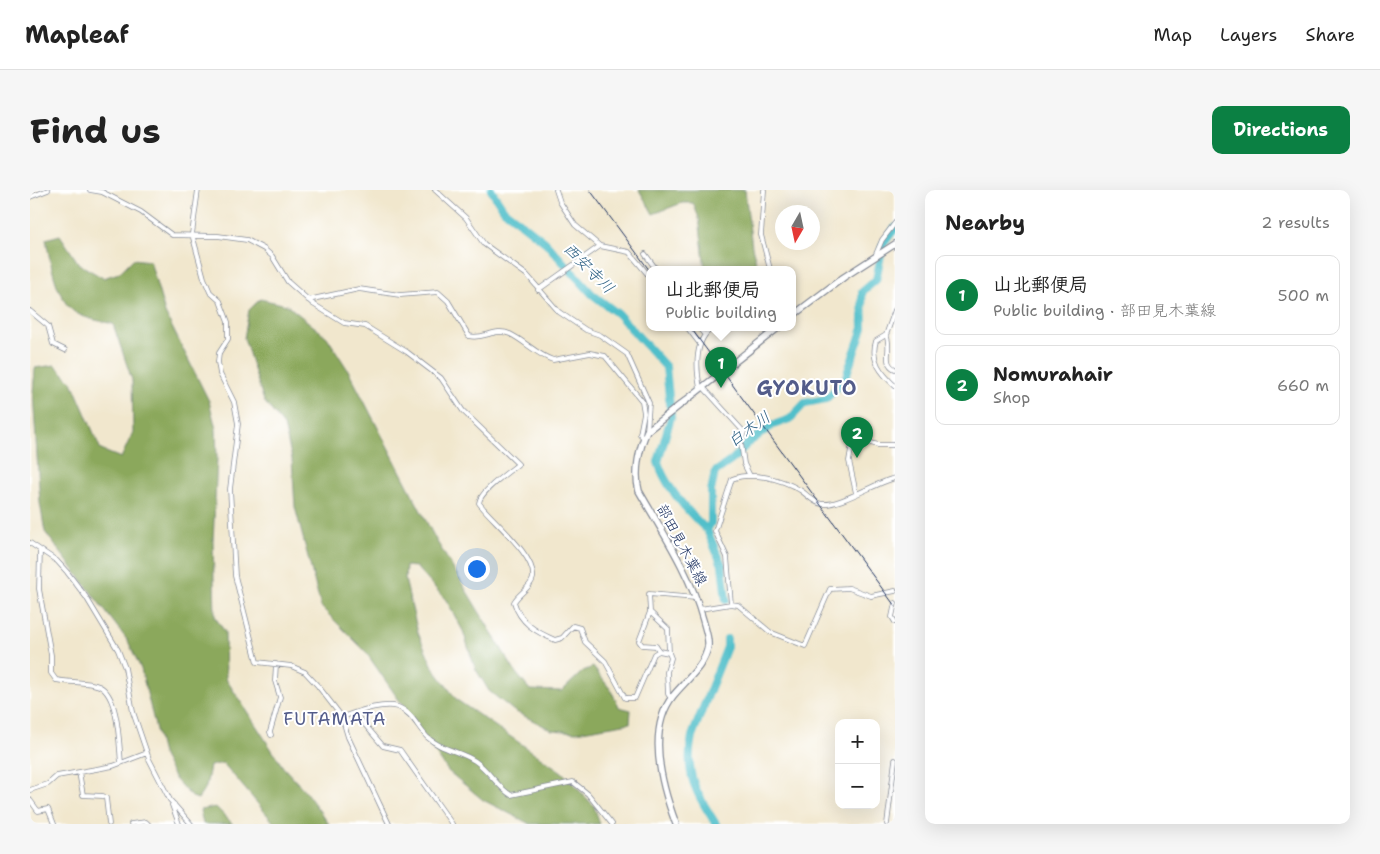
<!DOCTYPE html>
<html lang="en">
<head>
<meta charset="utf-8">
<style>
	:root { --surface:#fff; --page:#f6f6f6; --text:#222; --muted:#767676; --line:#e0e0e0; --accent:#0b8043 }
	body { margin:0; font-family:"Shantell Sans","Klee One",sans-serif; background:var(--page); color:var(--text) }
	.controls { position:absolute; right:15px; bottom:15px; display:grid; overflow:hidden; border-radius:10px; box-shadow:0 5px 20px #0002 }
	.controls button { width:45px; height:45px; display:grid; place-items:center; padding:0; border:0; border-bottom:1px solid var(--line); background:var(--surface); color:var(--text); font:25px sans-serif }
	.compass { position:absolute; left:745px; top:15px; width:45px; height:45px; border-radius:50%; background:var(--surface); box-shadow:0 5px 20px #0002; rotate:189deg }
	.you { position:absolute; left:446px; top:378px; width:18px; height:18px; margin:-12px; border:4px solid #fff; border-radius:50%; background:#1a73e8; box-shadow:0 0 0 8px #1a73e833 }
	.badge { display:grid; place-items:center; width:32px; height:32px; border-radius:50%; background:var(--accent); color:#fff; font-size:16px; font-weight:700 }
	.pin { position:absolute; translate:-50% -41px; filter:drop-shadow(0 1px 2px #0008) }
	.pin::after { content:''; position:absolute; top:26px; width:18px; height:15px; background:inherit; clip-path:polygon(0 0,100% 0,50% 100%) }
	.popup { position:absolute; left:616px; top:76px; width:150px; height:65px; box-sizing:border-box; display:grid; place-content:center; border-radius:10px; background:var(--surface); filter:drop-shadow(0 1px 4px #0005); font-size:16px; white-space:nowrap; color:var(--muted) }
	.popup b { font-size:19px; color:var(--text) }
	.popup::after { content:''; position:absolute; left:50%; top:100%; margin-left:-10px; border:10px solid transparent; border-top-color:var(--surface) }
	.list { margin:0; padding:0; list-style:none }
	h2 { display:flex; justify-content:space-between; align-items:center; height:65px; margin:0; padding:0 20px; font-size:21px }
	h2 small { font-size:16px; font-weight:400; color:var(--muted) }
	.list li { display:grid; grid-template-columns:32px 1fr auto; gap:15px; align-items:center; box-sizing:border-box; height:80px; margin:0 10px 10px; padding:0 10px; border:1px solid var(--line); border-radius:10px }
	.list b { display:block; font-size:19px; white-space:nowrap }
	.list p { margin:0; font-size:16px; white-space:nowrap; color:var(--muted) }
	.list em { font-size:16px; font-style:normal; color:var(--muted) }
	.map { position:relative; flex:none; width:865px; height:634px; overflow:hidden; border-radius:10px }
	header { display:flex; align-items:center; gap:30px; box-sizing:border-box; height:70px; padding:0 25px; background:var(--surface); border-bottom:1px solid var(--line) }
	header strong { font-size:24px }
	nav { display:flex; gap:28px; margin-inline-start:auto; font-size:18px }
	.intro { display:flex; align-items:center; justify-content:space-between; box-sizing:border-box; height:120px; padding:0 30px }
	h1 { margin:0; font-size:35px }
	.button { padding:12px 22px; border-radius:10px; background:var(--accent); color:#fff; font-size:18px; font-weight:700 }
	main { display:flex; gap:30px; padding:0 30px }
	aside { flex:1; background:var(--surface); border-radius:10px; box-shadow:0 5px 20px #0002 }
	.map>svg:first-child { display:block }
	.forest { fill:#8ba85b; stroke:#536c5c }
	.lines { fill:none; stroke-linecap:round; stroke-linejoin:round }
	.river { stroke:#51bfca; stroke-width:8 }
	.street-casing { stroke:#868b96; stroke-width:5.5 }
	.secondary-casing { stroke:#868b96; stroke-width:8 }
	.street { stroke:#fff; stroke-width:4 }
	.secondary { stroke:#fff; stroke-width:5.5 }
	.rail { stroke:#1b2f5e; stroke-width:1 }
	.labels { text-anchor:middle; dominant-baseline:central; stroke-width:4; stroke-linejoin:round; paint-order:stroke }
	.street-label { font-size:15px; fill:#1b2f5e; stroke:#fff }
	.water-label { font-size:16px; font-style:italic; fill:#2e6184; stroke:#fff }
	.quarter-label { font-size:18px; letter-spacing:1px; fill:#535c8a; stroke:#fff }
	.district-label { font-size:20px; font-weight:bold; letter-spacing:1px; fill:#535c8a; stroke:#fff }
</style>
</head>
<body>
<header>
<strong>Mapleaf</strong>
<nav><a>Map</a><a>Layers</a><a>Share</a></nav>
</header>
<div class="intro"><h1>Find us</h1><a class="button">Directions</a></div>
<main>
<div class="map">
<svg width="865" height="634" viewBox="0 0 865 634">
	<rect width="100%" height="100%" fill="#fff"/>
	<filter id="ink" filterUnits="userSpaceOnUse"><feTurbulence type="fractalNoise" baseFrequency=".02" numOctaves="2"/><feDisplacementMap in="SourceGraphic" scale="10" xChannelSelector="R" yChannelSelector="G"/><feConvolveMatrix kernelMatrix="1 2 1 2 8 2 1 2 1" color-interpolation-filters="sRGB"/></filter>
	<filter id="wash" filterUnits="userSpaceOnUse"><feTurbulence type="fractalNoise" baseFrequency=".0096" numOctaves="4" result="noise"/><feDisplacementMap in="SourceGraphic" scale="20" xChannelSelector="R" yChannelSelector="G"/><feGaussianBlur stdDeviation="1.12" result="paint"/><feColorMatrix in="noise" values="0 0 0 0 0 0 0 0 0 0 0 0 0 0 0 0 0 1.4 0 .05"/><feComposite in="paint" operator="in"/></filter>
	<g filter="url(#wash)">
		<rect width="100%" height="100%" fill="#f1e7cd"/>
		<path class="forest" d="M609,0H715L722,57L728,79H675L669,28L663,13H652L623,24Z
			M30,45L49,74L73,88L89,83L103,69L120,71L135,123L179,211L186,239L187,268L183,352L185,427L195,442L196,489L253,577L275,601L299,634H245L193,573L180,576L176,597L168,609L162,607L145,589L132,564L111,479L98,451L15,342L10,313L3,203L5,178L25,175L42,192L71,260L91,268L103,242L102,190L83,134C71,131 56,129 46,123C26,111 20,70 16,49Z
			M230,109L257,115L297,147L318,180L406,350L486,483L500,500L532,501L553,481L563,477L581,500L589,517L601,520L600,533L546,542L522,540L484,521L459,501L445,478L433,441L416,410L386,377L376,376L375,389L388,443L404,479L427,510L532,582L564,616L570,634H500L453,610L418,581L335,461L291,417L265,317L262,269L254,236L234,211L214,148L219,120Z
			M186,617L203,634H173L170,620Z"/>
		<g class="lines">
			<path class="river" d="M461,0L474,20L515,52L562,104L588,124L636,177L641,227L628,272C636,298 658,322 677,340
				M696,410L692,375L677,340L681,333V301L685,282L702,270L718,253L743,235L760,229L775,213L796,209L815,189L833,138L832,102L846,90L853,55L865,38
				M686,634C666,603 654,584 662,546L697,457V449"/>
		</g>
	</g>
	<g filter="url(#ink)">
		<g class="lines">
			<g class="street-casing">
				<path id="street" d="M60,0L72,2L111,22L142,45L188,46L217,50L234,59L242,66L258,92L283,114L314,133L335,136L377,162L411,188L433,221L488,274C479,282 450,301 449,313C461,330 506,365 503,388C501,398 489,403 484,412C490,433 506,442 525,450L532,448L543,436L550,438L555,452L575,471L595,508H605L624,464L629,461L639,463L641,468L637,482L638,504L641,508
					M168,0L162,44L174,88L180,102L190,111L198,132V149L189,163L188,172L190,184L204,212L208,234L200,299L205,386L227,472L261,476L275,482L288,496L312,527L318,547L359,634
					M405,0L436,28L454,54L497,85L529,122L556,140L570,145L597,164L619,213L617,241
					M526,0L530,12L545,35L570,56L599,62L620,87
					M734,0L731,45L740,79
					M0,7L18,0
					M615,64L626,79
					M846,64L852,50L865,33
					M508,100L570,56
					M278,110L329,99L370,105L408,102L418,111L439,146C454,150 465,137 480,144C495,151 507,165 523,170L560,163L575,166L612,211L614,223L610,244L614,248
					M0,121L18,136L23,154L35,160
					M657,137L670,154
					M668,137L674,144
					M856,145L865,120
					M865,179C851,172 863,159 856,145L846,151C840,170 851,183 865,196
					M673,197L714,242L711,253L714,274L720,286
					M670,198C666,178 664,148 684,137
					M826,303L819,271L823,248L848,255H865
					M0,353L27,371L37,382L56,407L88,460L95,478L103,522L119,569L140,610L161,634
					M10,360L9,399L21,465V483L26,490C40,493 56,491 69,496C89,505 89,554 91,573
					M865,413L862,427L865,432
					M701,414L697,367L685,341L702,289C722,281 752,289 770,300C777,304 783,313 792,314C810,316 845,293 865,288
					M670,419L701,414L708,415L740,442L775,456L800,399L819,398L841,406L865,401
					M620,422L638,439L639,463
					M629,461L626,456L612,455L609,451L620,422L619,404L666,408
					M325,523L353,556L370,560L422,634
					M312,527C327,522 353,512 368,517C382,522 388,538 397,547C411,560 430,561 445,571C459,580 467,597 481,605L543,592L558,604L582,634
					M241,545L240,542L250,507L245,491L246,474
					M49,582L53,605L73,606L76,608L79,634
					M0,600L18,594L27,586L83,576L117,563
					M0,610L8,621L18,619L24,634
					M144,614L142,615L149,634
					M101,634L116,632L118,634
					M857,634L865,570"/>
			</g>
			<g class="secondary-casing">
				<path id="secondary" d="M762,126L814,87L865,54
					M646,634C632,597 616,540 643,506C655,491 675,476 678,456C679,448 675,438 673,430C660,383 633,343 609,301C604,282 609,258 617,241L749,137"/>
			</g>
			<use href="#street" class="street"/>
			<use href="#secondary" class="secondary"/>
			<path class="rail" d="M560,0L620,81
				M660,137L865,416"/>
		</g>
	</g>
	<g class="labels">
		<g class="street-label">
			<text transform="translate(652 355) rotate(62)">部田見木葉線</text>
		</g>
		<g class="water-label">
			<text transform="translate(559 78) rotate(45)">西安寺川</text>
			<text transform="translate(719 239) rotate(-36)">白木川</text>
		</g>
		<g class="quarter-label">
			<text x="305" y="529">FUTAMATA</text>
		</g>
		<g class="district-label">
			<text x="777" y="198">GYOKUTO</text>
		</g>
	</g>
</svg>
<div class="controls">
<button>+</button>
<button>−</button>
</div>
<svg class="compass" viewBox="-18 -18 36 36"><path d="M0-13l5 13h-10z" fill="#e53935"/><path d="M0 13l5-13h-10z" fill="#767676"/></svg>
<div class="you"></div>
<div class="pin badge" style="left:691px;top:198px">1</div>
<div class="popup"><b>山北郵便局</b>Public building</div>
<div class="pin badge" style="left:827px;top:268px">2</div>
</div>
<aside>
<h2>Nearby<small>2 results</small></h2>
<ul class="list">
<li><span class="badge">1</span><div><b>山北郵便局</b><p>Public building · 部田見木葉線</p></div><em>500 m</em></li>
<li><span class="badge">2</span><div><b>Nomurahair</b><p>Shop</p></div><em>660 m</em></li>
</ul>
</aside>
</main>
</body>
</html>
